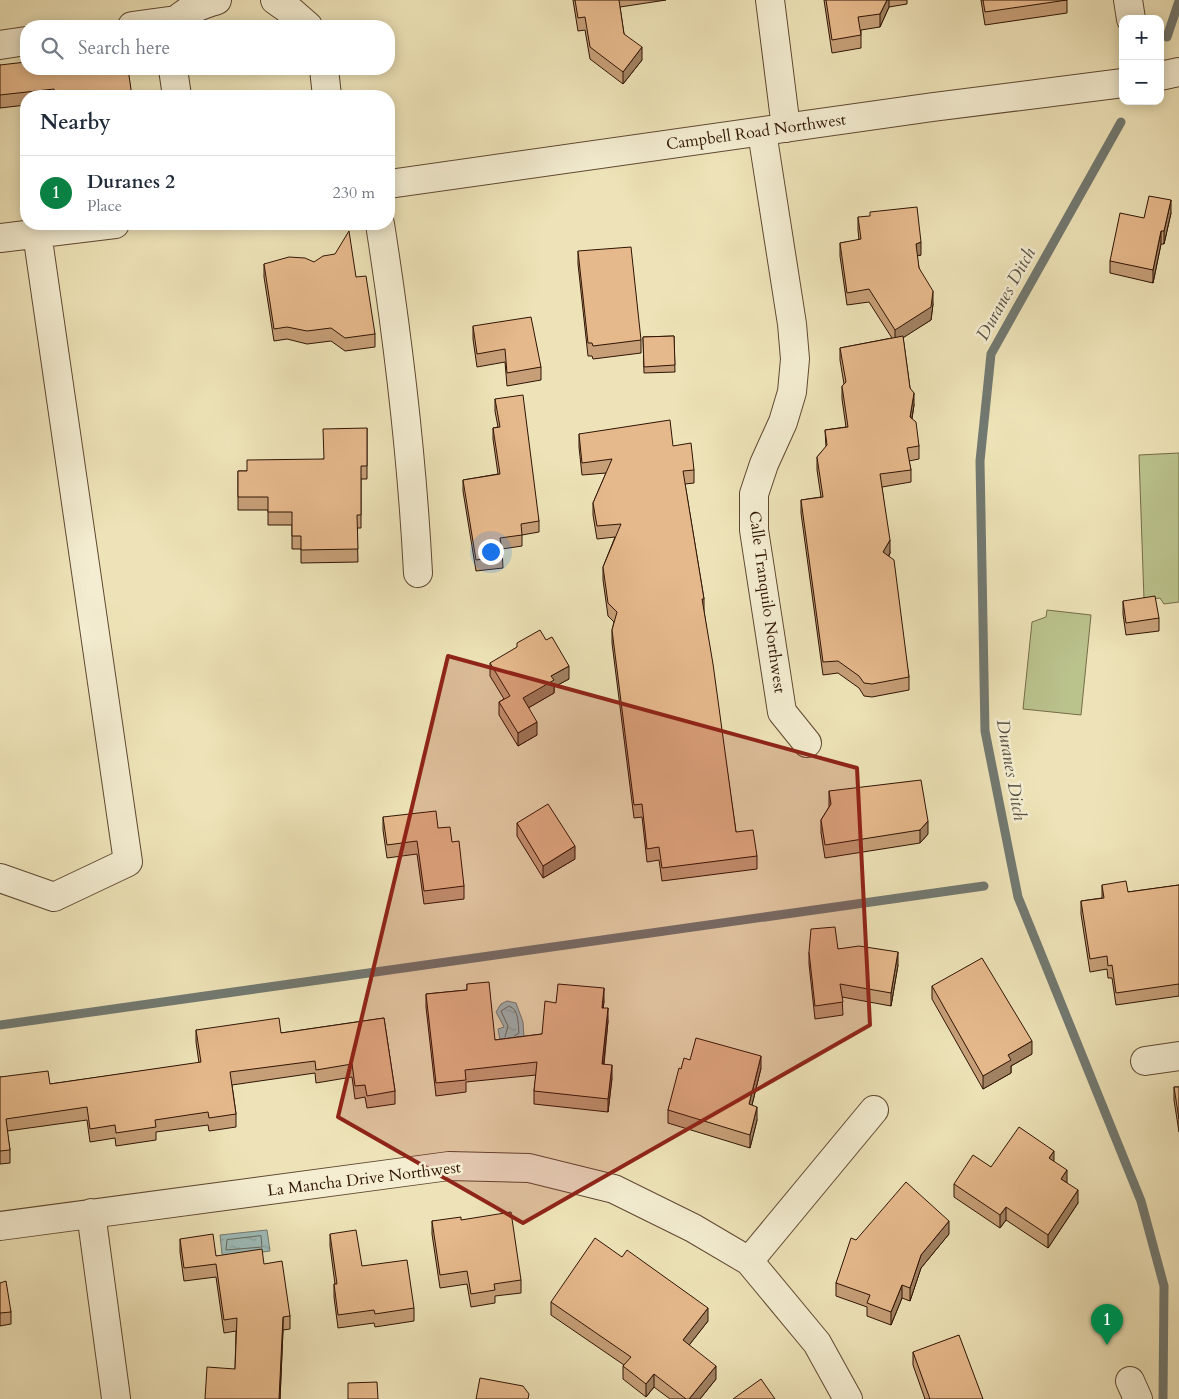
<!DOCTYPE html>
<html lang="en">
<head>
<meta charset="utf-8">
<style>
	:root { --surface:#fff; --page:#f2f2f3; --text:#1f2937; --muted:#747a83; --line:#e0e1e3; --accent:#0b8043 }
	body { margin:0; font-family:Cardo,serif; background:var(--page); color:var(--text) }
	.controls { position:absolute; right:15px; top:15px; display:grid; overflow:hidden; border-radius:10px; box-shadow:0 2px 12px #0003 }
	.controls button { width:45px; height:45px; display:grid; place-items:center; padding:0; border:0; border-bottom:1px solid var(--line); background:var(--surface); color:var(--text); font:25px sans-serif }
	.you { position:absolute; left:490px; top:551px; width:18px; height:18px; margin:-12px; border:4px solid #fff; border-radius:50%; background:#1a73e8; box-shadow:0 0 0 8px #1a73e833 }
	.badge { display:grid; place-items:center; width:32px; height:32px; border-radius:50%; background:var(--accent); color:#fff; font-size:16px; font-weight:700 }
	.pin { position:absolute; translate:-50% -41px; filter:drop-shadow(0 1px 2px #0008) }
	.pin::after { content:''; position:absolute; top:26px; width:18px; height:15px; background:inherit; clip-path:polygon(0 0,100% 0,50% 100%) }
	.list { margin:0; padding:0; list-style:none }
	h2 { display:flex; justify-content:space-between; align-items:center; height:65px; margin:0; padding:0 20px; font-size:21px }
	h2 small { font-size:16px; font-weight:400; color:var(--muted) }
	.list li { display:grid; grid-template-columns:32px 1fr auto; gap:15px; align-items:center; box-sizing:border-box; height:75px; padding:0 20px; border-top:1px solid var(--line) }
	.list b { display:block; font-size:19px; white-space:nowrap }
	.list p { margin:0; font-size:16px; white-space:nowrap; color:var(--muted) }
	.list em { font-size:16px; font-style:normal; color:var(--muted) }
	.icon { flex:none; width:28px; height:28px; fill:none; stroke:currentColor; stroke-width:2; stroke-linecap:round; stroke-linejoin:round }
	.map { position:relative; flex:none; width:1179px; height:1399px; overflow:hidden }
	.search { position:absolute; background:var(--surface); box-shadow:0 2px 12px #0003; left:20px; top:20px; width:375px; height:55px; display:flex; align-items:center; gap:12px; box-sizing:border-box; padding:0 18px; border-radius:20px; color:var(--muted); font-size:19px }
	.panel { position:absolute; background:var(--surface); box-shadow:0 2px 12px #0003; left:20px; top:90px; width:375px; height:140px; border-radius:20px }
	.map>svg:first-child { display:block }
	.green { fill:#bbc38d; stroke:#756c48 }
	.water { fill:url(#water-ripples); stroke:#727971 }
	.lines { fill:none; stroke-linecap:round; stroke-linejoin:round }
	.shore { stroke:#66685e; stroke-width:1 }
	.stream { stroke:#727971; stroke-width:9 }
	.minor-casing { stroke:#5f4831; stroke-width:30 }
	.minor { stroke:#f4edd1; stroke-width:28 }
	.wall { fill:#c69f78; stroke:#2f1404 }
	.shaded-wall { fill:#a18262; stroke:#2f1404 }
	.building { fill:#e6b98c; stroke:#2f1404 }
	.marked { fill:#8f2418; fill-opacity:0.2; stroke:#8f2418; stroke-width:4; stroke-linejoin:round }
	.labels { text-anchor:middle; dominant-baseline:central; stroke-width:5; stroke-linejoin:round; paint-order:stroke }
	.street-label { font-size:16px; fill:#2f1404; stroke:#f4edd1 }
	.water-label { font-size:18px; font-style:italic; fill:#564f43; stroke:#f4edd1 }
</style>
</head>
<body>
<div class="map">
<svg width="1179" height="1399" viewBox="0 0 1179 1399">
	<defs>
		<pattern id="water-ripples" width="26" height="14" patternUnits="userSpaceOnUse" patternTransform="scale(1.25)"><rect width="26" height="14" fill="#9ebcb9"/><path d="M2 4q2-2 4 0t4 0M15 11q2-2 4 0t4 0" fill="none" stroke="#88a19d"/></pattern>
	</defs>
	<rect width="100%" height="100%" fill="#eee3b8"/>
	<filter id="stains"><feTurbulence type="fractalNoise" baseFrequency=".004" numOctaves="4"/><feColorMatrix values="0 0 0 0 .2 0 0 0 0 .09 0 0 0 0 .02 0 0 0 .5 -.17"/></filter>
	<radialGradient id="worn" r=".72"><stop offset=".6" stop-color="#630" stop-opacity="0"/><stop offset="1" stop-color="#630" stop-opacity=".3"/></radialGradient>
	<path class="green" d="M1179,453V602L1164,604L1160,598L1144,600L1139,455Z
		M1047,610L1091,615L1081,715L1023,709L1032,622L1046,617Z"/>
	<path class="water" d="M507,1001L516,1003L523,1022L524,1038L501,1046L498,1029L504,1027L496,1012L501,1004Z
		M267,1230L270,1251L226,1257L222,1254L220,1235Z"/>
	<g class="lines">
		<path class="shore" d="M505,1037L508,1026L501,1011L509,1006C519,1009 518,1024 519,1033L514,1036
			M261,1236L262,1247L226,1250L227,1240Z"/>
		<path class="stream" d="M1167,37L1179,1
			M1121,122L991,354L980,461L985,731L1018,897L1141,1201L1164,1286L1163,1399
			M0,1025L984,886"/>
		<g class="minor-casing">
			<path id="minor" d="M275,0L292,12L308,26
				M770,0L786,128
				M1128,0L1131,19
				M132,26L176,20
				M174,26C179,11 203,5 217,0
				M0,45L26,41
				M173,69L177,96
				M324,69L327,96
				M1160,76L1179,72
				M762,132L792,324L795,359L792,392L783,422L764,464L754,494V530L782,712L807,743
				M389,184L933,107L1123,83
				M380,224C398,339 412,457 418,573
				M0,238L115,224
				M0,878L54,897L128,862L37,233
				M1145,1061L1179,1056
				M91,1213L116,1398
				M0,1226L449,1166L529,1168L614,1189L693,1228L749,1261L817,1343L848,1399
				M749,1261L874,1110
				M1130,1381L1138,1399"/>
		</g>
		<use href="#minor" class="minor"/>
	</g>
	<path class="wall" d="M573,0H666L620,7L624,34L642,60L623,84L590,59L585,30L578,31Z
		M824,0H907V4L889,7L880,27L861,30V48L832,53Z
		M981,0H1067V13L985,25Z
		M0,65L132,96H26V105L0,108Z
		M1171,213L1164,244H1161L1153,283L1110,273V261L1144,218Z
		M858,217L921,255L917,256L919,268L933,304L931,320L903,337L910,388L914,405L912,419L919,446V459L909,461L911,470V482L882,487L890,553L889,556L909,677V690L872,697L864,696L859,688L838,673L823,675L801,513V500L821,497L817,470V457L826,447L825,430L846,427L842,399V386L844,384L840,360V348L892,338L869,302L847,305L840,256V243L859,240L858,230Z
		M578,251L641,340V353L593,359L592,356H588L578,264Z
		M264,264L356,277L375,334V347L345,351L331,341L307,344L287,339L274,341L264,277Z
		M473,326L541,367V380L507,386L505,362L477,367L473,339Z
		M674,336L675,372L644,373L643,337Z
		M495,399L539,521V532L522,535V546L502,549L503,568L476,571L463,491V480L498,474L493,439V428L498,427L495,411Z
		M367,428V479H361V528H357L358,562L301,563V549H292V525H268V510H238V471H247L324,459Z
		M579,434L673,446L694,470V483L685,484L704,599V611L736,832L757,856V869L662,881L659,860L647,862L642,817L634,818L612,643V630L614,622L608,616L603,580V567L615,537L597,539L593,515V503L606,473L582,475L579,447Z
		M1123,601L1159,618V631L1126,635L1123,614Z
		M490,663L569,679L554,687V693L528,708L537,735L518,746L499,715V702L504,699L490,676Z
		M829,791L928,834L920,843L825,858L821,833V820L829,807Z
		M383,817L438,828L452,842L464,886V899L424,904L417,854L387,858L383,830Z
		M517,823L575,859L543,878L517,836Z
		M1102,885L1128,892L1179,885V996L1116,1005L1112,978H1108L1107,969L1090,972L1081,914V901L1102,898Z
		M838,949L898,965L891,1006L842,997L843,1015L815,1019L809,964V952Z
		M467,984L495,1040L542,1034L556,1003L604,1001L603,1008L608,1021L604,1065L612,1078L608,1112L534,1104V1091L536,1075L466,1082V1092L436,1096L426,1007V994L467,990Z
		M932,986L1032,1054L1011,1066V1073L983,1089L932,999Z
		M384,1018L395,1091V1104L367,1108L365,1097L355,1099L352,1077L316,1083L315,1073L232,1085L236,1114V1127L209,1131L208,1125L156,1132V1140L116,1146L115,1138L90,1142L87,1120L7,1131L10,1150V1163L0,1164V1077L50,1084L199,1063L196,1042V1030L281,1033Z
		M690,1060L761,1068L752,1105L757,1120L750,1148L668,1123V1110L681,1069Z
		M1174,1087H1179V1132L1174,1100Z
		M1054,1162L1067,1183L1078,1203L1048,1248L1006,1220L1000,1228L954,1197V1184L991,1167Z
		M461,1220L521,1280V1293L495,1296V1303L471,1307L467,1284L440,1288L432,1234V1221Z
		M330,1234L362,1266L414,1308V1321L375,1327L374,1323L338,1328L334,1297V1284H335L330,1246Z
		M949,1234L921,1268L910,1301L902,1298L891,1325L867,1316V1307L836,1296V1283L856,1240Z
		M180,1239L216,1256L264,1264L290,1316V1329L283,1330L280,1399H205L235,1369L236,1331L224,1333L216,1277L184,1281L180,1252Z
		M0,1283L11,1312V1324L0,1326Z
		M551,1302L708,1321L689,1345L716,1379L700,1399H670L654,1387L646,1397L623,1379V1366L624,1365L551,1315Z
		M913,1352L983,1399H925L913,1365Z"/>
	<path class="shaded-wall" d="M887,0H889V7L880,27V14Z
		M642,47V60L623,84V72Z
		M1171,200V213L1164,244V231Z
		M1161,231V244L1153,283V270Z
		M921,242V255L916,256V244Z
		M933,291V304L931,320L895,343V330Z
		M914,393V405L910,429V417Z
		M890,540V553L883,564V552Z
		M569,666V679L554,687V693L523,711V698L551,676Z
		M537,722V735L518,746V733Z
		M928,821V834L920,843V830Z
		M575,846V859L543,878V866Z
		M898,952V965L891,1006V993Z
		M604,988V1001L602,1020V1008Z
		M608,1008V1021L602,1077V1064Z
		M1032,1041V1054L1011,1066V1073L983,1089V1076L1008,1055Z
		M761,1056V1068L749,1117V1104Z
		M612,1065V1078L608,1112V1099Z
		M757,1107V1120L750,1148V1135Z
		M1054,1151V1163L1049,1158Z
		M1067,1170V1183L1061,1179Z
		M1078,1190V1203L1048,1248V1235Z
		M1006,1207V1220L1000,1228V1215Z
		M949,1221V1234L921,1268L910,1301V1288L921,1255Z
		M902,1285V1298L891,1325V1312Z
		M708,1308V1321L683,1353V1340Z
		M283,1317V1330L280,1399H279Z
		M716,1366V1379L700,1399H689Z
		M654,1374V1387L646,1397V1384Z"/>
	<path class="building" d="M575,0H619L624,34L642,47L623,72L590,47L585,17L578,18Z
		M826,0H887L880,14L858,17L861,35L832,40Z
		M983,0H1067L985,12Z
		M26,62V69H128L132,96H56L54,89L0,95V65Z
		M1149,196L1171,200L1164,231H1161L1153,270L1110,261L1120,213L1144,218Z
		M917,207L921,242L916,244L919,268L933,291L931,307L895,330L869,289L847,293L840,243L861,239L858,217L870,216V212Z
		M349,231L356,277L366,276L375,334L345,338L331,328L307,331L287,327L274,329L264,264L289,257L305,258L314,262L323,256L335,254Z
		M631,247L641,340L593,346L592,343H588L578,251Z
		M531,317L541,367L507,373L505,349L477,354L473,326Z
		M674,336L675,365L644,367L643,337Z
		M903,336L910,388L914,393L910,417L916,422L919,446L907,448L911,470L880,474L890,540L883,552L894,560L909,677L872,684L864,683L859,676L838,661L823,662L801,500L823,497L817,457L827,445L825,430L848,427L842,386L846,382L840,348Z
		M523,395L539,521L521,524L522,535L500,538L503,556L476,560L463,480L500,474L493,428L500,427L495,399Z
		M670,420L673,446L691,443L694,470L683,471L704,599H702L713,664L736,832L753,830L757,856L662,868L659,847L647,849L642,804L634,805L612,630L617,612L608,603L603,567L621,524L597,526L593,503L612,459L582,463L579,434Z
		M367,428V466H361V515H357L358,549L301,550V536H292V512H268V497H238V471H247V460L324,459L323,429Z
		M1155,596L1159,618L1126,623L1123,601Z
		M540,630L546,640L552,637L569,666L551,676L554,680L523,698L537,722L518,733L499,702L510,696L490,663L517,647V643Z
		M921,780L928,821L920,830L825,845L821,820L831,804L829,791Z
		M548,804L575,846L543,866L517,823Z
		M436,811L438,828L450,827L452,842L459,841L464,886L424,891L417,841L387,845L383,817Z
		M1126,881L1128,892L1179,885V984L1116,993L1112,965L1108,966L1107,956L1090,959L1081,901L1104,898L1102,885Z
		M835,927L838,949L859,946L898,952L891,993L840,984L843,1002L815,1006L809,952L811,929Z
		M982,958L1032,1041L1008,1055L1011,1060L983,1076L932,986Z
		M489,982L495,1040L542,1034L545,1001L556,1003L558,984L604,988L602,1008H608L602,1064L612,1065L608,1099L534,1091L537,1062L465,1070L466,1080L436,1083L426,994L467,990V984Z
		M279,1018L281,1033L384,1018L395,1091L367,1096L365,1085L355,1086L352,1064L316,1070L315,1061L230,1072L236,1114L209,1118L208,1112L155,1120L156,1127L116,1133L115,1125L90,1129L87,1107L6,1119L10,1150L0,1151V1077L48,1071L50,1084L201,1062L196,1030Z
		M696,1038L761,1056L749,1104L757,1107L750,1135L668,1110L679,1068L681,1069L684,1058L690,1060Z
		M1174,1087H1179V1119Z
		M1019,1127L1054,1151L1049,1158L1067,1170L1061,1179L1078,1190L1048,1235L1006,1207L1000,1215L954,1184L973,1155L991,1167Z
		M906,1182L949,1221L921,1255L910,1288L902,1285L891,1312L867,1303L870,1295L836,1283L851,1238L856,1240Z
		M511,1212L521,1280L494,1284L495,1290L471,1294L467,1271L440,1275L432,1221L461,1217V1220Z
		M356,1230L362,1266L407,1260L414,1308L375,1314L374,1310L338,1315L334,1284H337L330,1234Z
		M213,1234L216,1256L262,1249L264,1264L282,1261L290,1316L283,1317L279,1399H205L207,1367L235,1369L237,1318L224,1320L216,1264L184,1268L180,1239Z
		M595,1238L622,1257L627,1250L708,1308L683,1340L716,1366L689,1399H686L654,1374L646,1384L623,1366L631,1357L551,1302Z
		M6,1281L11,1312L0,1313V1283Z
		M959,1335L983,1399H930L913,1352Z
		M480,1378L523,1386L529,1394L528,1399H476Z
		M761,1379L775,1399H733Z
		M377,1382L378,1399H348V1383Z"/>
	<path class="marked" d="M448,656L857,768L870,1025L523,1223L338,1117Z"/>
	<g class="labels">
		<g class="street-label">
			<text transform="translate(756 132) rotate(-8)">Campbell Road Northwest</text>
			<text transform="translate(767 602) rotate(82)">Calle Tranquilo Northwest</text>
			<text transform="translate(364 1179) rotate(-7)">La Mancha Drive Northwest</text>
		</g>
		<g class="water-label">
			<text transform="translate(1006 294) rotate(-61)">Duranes Ditch</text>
			<text transform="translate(1011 770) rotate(80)">Duranes Ditch</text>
		</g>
	</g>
	<rect width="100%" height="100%" filter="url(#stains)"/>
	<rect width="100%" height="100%" fill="url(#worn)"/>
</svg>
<div class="controls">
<button>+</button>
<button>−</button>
</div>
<div class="you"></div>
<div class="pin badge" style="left:1107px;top:1345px">1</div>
<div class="search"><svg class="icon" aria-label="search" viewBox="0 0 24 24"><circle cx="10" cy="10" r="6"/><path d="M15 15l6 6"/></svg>Search here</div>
<section class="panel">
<h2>Nearby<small></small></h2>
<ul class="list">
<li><span class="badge">1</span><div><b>Duranes 2</b><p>Place</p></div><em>230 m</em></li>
</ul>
</section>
</div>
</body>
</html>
